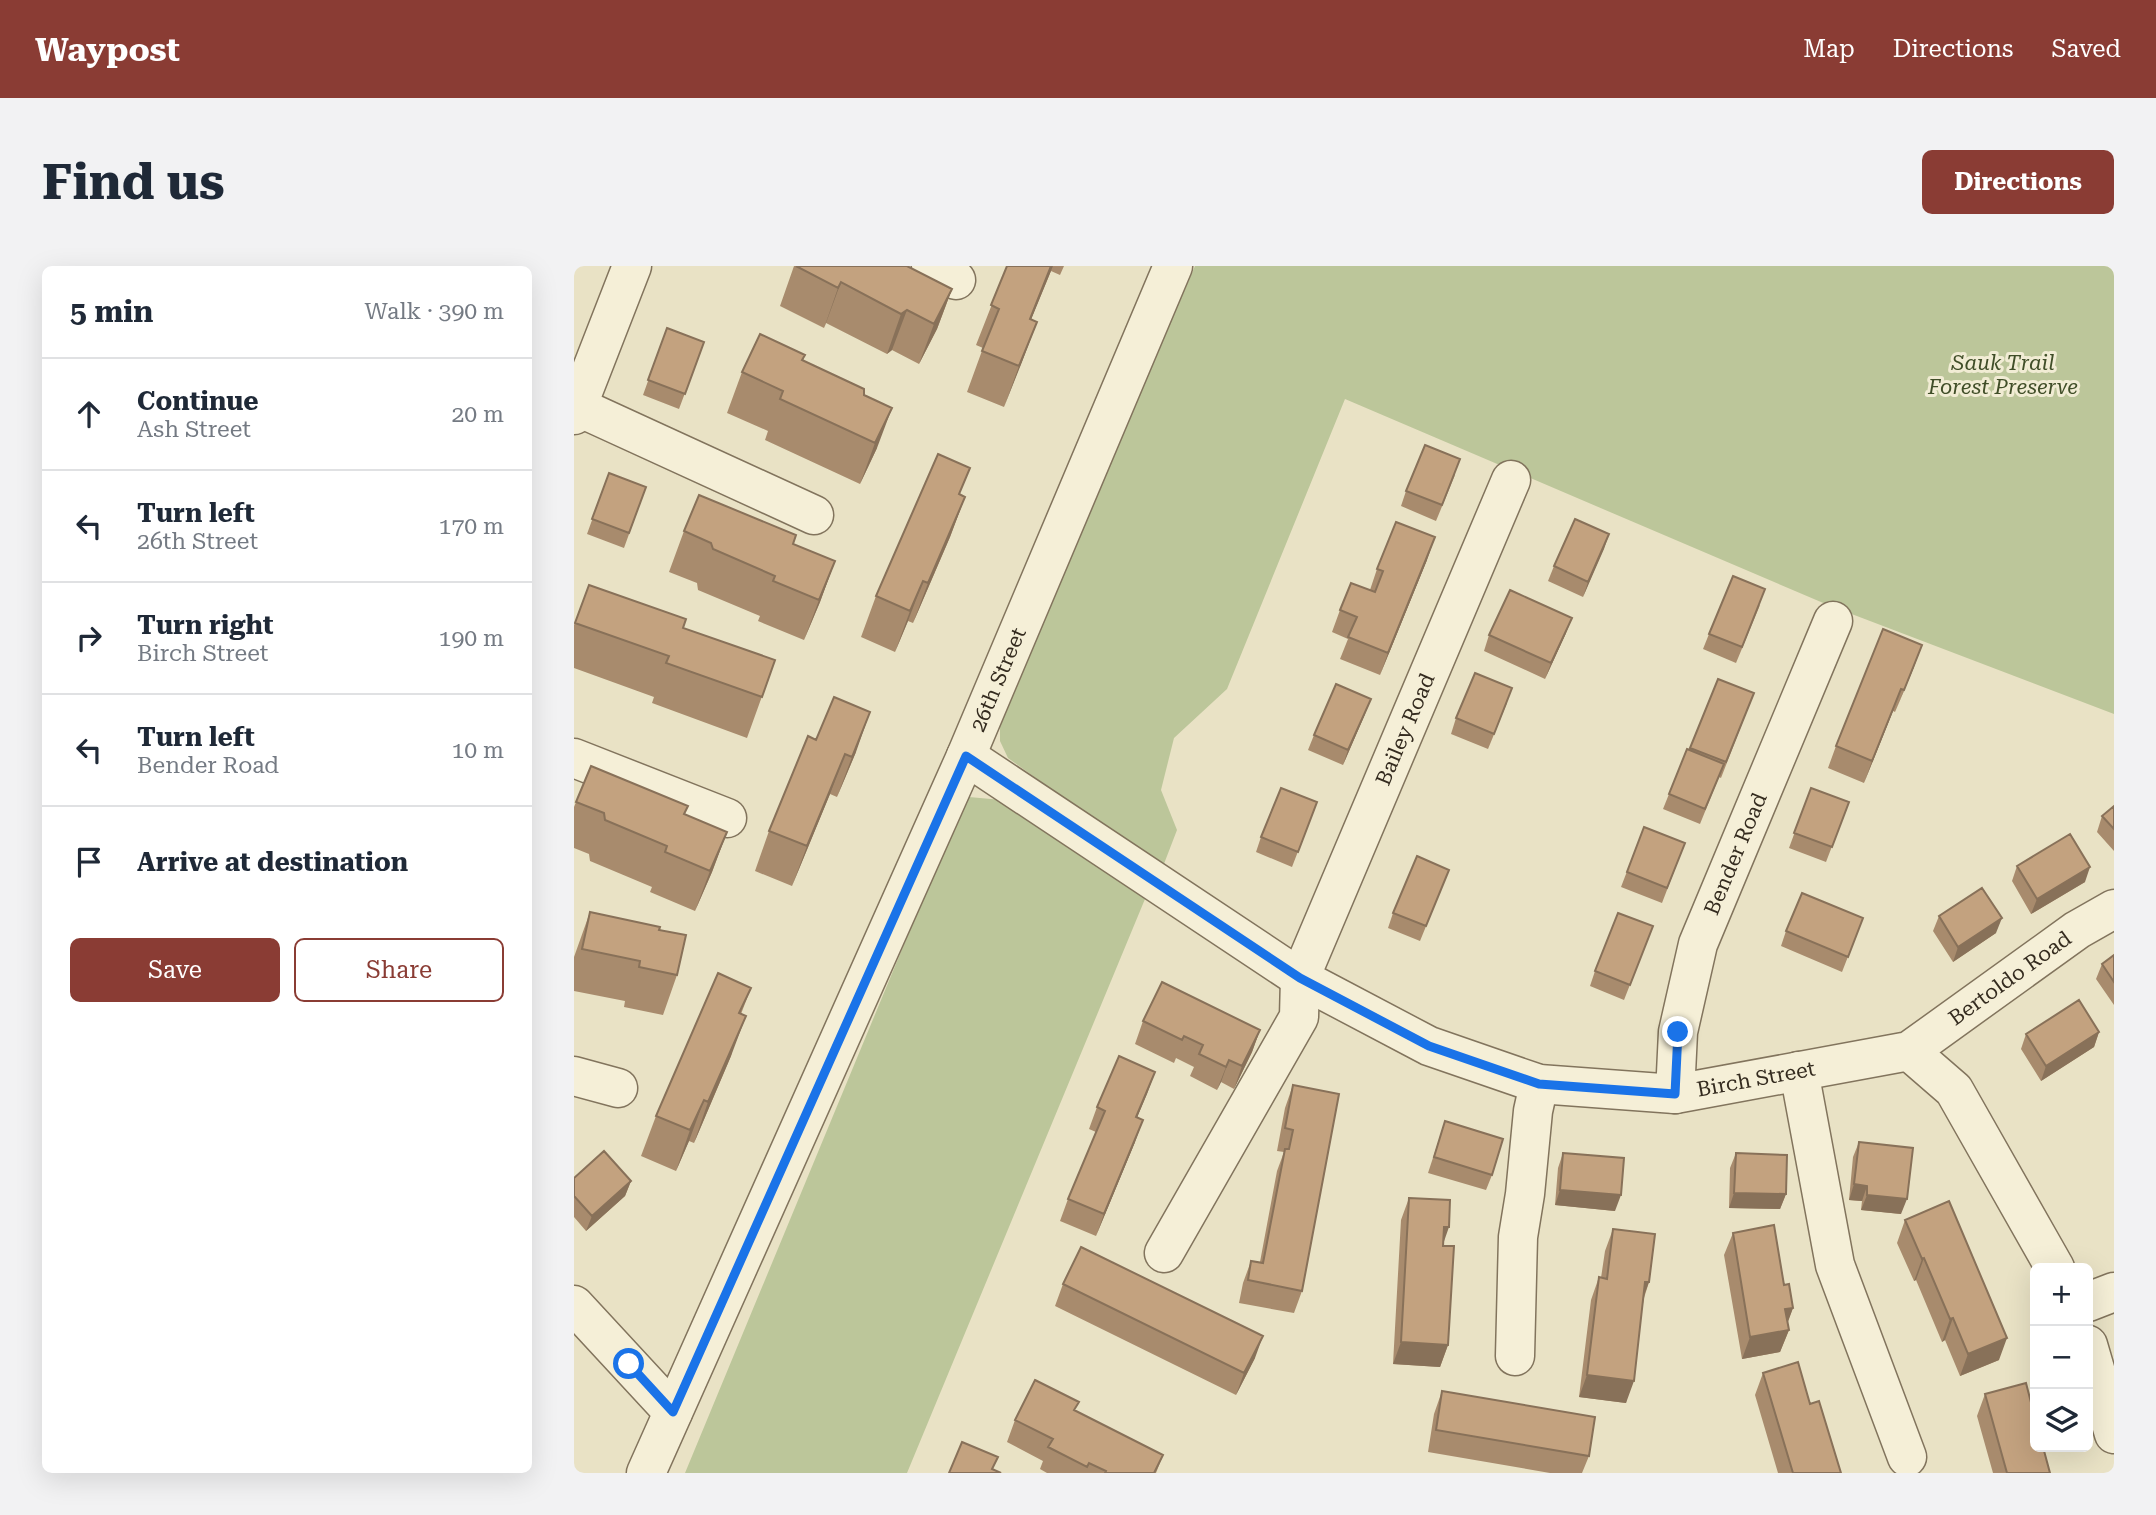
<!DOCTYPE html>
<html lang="en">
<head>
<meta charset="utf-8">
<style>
	:root { --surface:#fff; --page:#f2f2f3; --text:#1f2937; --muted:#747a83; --line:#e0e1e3; --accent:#8a3c34 }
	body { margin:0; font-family:"Roboto Serif",serif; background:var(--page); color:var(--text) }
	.controls { position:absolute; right:21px; bottom:21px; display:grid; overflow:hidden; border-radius:10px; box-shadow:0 7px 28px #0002 }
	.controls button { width:63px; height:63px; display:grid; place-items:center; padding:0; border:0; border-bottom:2px solid var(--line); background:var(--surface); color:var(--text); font:35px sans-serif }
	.stop { position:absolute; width:21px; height:21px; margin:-16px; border:5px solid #1a73e8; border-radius:50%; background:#fff }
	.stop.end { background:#1a73e8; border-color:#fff; box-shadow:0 2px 7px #0008 }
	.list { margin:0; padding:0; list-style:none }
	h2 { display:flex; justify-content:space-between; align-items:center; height:91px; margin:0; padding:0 28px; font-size:30px }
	h2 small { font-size:23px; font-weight:400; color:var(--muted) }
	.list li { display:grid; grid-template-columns:46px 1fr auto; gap:21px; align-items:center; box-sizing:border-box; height:112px; padding:0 28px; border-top:2px solid var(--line) }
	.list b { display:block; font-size:26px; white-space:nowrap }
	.list p { margin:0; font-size:23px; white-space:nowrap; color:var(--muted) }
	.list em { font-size:23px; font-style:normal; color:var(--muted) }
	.actions { display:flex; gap:14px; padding:21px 28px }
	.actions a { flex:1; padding:16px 0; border:2px solid var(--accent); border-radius:10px; text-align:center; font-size:24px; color:var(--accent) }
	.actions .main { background:var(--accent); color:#fff }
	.icon { flex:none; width:38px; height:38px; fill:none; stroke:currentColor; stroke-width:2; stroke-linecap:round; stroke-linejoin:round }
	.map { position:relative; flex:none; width:1540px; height:1207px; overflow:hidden; border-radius:10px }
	header { display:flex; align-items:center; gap:42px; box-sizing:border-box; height:98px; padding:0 35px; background:var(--accent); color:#fff }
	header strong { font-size:33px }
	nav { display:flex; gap:38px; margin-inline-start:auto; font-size:24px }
	.intro { display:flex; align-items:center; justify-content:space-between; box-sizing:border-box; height:168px; padding:0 42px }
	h1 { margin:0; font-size:49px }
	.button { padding:18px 32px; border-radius:10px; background:var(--accent); color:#fff; font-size:24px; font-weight:700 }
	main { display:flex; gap:42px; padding:0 42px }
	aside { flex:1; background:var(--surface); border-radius:10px; box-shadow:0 7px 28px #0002 }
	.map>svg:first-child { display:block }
	.green { fill:#bcc69a }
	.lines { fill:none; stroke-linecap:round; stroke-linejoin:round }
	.minor-casing { stroke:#82745d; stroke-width:41 }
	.minor { stroke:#f5efd7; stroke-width:38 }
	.wall { fill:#a88b6d }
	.shaded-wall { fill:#887159 }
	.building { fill:#c3a27f; stroke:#887159; stroke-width:2 }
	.route { stroke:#1a73e8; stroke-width:9 }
	.labels { text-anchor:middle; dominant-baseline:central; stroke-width:6; stroke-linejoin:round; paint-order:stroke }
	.park-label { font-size:21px; font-style:italic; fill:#404e28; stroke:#f1ecd4 }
	.street-label { font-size:21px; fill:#342b1f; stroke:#f1ecd4 }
</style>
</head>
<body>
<header>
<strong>Waypost</strong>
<nav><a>Map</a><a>Directions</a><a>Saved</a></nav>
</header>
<div class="intro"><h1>Find us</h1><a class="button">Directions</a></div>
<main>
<aside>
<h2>5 min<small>Walk · 390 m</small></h2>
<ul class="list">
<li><svg class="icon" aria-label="ahead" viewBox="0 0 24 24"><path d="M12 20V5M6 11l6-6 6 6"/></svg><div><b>Continue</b><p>Ash Street</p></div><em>20 m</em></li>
<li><svg class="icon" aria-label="left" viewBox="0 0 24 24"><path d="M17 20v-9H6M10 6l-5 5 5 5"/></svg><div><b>Turn left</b><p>26th Street</p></div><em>170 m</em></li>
<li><svg class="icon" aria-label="right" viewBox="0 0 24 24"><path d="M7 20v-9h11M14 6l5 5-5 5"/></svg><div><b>Turn right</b><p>Birch Street</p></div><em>190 m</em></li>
<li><svg class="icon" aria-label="left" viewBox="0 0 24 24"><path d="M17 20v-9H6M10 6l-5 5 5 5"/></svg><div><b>Turn left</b><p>Bender Road</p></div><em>10 m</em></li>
<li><svg class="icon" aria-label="arrive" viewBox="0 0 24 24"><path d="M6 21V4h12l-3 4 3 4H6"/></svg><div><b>Arrive at destination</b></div></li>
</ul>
<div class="actions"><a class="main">Save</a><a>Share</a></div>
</aside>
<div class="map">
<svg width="1540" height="1207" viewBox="0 0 1540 1207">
	<rect width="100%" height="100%" fill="#e9e2c5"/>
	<path class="green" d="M621,0H1540V448L1254,339L771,133L653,423L600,472L587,524L603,564L588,603L434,492L426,475V456L435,429Z
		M395,531L428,534L571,633L333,1207H111L387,541Z"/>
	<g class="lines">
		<g class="minor-casing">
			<g id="minor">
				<path d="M357,0L382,14"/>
				<path d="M0,139L240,249"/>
				<path d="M0,149L58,0"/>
				<path id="s1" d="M392,490L726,712L855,780L965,818L1101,828L1335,785L1503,664L1540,643"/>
				<path d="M0,492L153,552"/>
				<path d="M1335,785L1380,824L1481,1002"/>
				<path d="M1225,805L1261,999L1333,1191"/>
				<path d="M0,810L44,822"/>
				<path id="s2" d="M1101,828L1104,766L1124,678L1259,355"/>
				<path id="s3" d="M590,987L725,751L726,712L937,214"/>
				<path d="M1514,1036L1540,1026"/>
				<path d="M0,1039L99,1146"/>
				<path d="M1514,1079L1540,1168"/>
				<path d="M941,1090L944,971L951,928L959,845L965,818"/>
				<path id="s4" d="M72,1207L392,490L599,0"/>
			</g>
		</g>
		<use href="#minor" class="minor"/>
	</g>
	<path class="wall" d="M220,0H333L378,23L363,63L345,98L318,84L313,88L252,57L250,62L206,40Z
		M433,0H490L486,9L477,5L457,53L463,56L430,141L393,126L409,82L402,79Z
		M93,62L130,76L105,143L69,129Z
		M231,89L229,94L290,129L303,182L286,218L191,174L194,165L153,147L168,106Z
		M35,207L72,221L50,282L13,268Z
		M881,209L862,255L827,240L832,225Z
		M387,229L391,231L376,271L339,357L334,355L321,386L287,371L302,330Z
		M110,265L219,278L261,295L246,336L230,374L184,355L186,350L124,324L123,317L95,306Z
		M1035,268L1009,331L974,315L980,300Z
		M853,294L806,409L766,393L774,373L758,366L766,344L796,324L803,303Z
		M15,319L109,362L201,394L173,472L78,437L80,431L0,402V359Z
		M1186,339L1162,397L1129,383L1135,368Z
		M992,367L971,413L910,385L915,369Z
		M1340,401L1321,446L1319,445L1290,517L1254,502L1262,480Z
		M1144,413L1180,427L1147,512L1145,511L1126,558L1089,543L1095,528L1116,484Z
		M933,437L914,483L877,468L882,452Z
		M791,448L769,499L734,484L740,469Z
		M242,474L282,486L263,531L256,528L218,620L181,605L195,565Z
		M17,500L111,549L153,566L138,606L121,645L76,626L78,621L16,595L15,588L0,582V541Z
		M1237,522L1275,536L1252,596L1215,582Z
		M743,536L718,601L682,586L687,571Z
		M1540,540V585L1523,566L1528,550Z
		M1070,561L1111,577L1088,637L1047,621Z
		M1443,600L1511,616L1457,648L1438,615Z
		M875,604L846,675L814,662L819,647Z
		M16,646L85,664L103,709L89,749L50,741L51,735L0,725V691Z
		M1365,650L1422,667L1379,696L1359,665Z
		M1289,652L1268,706L1207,680L1212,665Z
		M1079,660L1050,734L1016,720L1021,705Z
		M1540,689V739L1522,713L1528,698Z
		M177,722L167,748L157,790L120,877L115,875L102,905L67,890L82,850Z
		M569,755L686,764L678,786L660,823L647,816L643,824L616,810L620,801L602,792L600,797L561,778Z
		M1525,766L1520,781L1467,815L1447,783L1452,768Z
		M581,806L563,851L561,876L522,970L486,955L494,933L522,866L515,863L523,841Z
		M719,819L728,1025L720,1047L665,1037L669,1017L677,995L686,996L703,905L710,886L703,885L711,842Z
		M871,855L918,909L912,924L854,907Z
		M1285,876L1327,948L1287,944L1288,935L1275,934L1279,891Z
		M989,887L1041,945L981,939L984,902Z
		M1162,887L1212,928L1206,943L1155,942L1156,902Z
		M0,912L57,915L51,930L12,965L0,951Z
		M835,932L869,977L874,1079L866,1101L819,1098L827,954Z
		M1331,954L1425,1094L1386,1110L1371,1074L1368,1076L1342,1014L1340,1015L1323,977Z
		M1039,963L1075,1016L1070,1032L1052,1137L1005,1131L1017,1034L1025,1011L1027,1012L1031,985Z
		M1159,967L1210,1019L1219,1042L1213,1057L1215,1064L1206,1086L1168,1093L1150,989Z
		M489,1018L681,1092L662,1129L481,1040Z
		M1189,1107L1236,1138L1267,1207H1204L1181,1129Z
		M868,1125L1015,1190L1008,1207H976L854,1186L860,1148Z
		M1411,1128L1476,1207H1419L1403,1150Z
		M501,1145L589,1189L582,1207H473L466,1203L469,1195L433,1176L441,1154Z"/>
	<path class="shaded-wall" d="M477,0H479L441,93L456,53Z
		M267,16L252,57L250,62L264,22Z
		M378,23L363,63L345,98L360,58Z
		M333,44L318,84L313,88L327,48Z
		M463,56L448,96L430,141L445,100Z
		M318,142L303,182L286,218L301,177Z
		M391,231L376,271L339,357L354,317Z
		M1035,268L1030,283L1009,331L1014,316Z
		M861,271L853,294L806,409L814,387Z
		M261,295L246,336L230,374L245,334Z
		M349,315L334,355L321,386L336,345Z
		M998,352L992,367L971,413L977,397Z
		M1348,379L1340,401L1321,446L1330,424Z
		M1327,423L1319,445L1290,517L1298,495Z
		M797,433L791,448L769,499L774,484Z
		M296,446L282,486L263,531L278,491Z
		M271,488L256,528L218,620L233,580Z
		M153,566L138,606L121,645L136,605Z
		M1516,601L1511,616L1457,648L1463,633Z
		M1428,652L1422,667L1379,696L1384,681Z
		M172,750L157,790L120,877L134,836Z
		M686,764L678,786L660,823L668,800Z
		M1525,766L1520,781L1467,815L1472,800Z
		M655,794L647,816L643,824L652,801Z
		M581,806L573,828L554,873L562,851Z
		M130,834L115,875L102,905L116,864Z
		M569,854L561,876L522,970L530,948Z
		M57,915L51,930L12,965L18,950Z
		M1280,918L1293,920L1288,935L1275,934Z
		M986,924L1047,929L1041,945L981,939Z
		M1160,927L1212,928L1206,943L1155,942Z
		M1293,929L1333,933L1327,948L1287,944Z
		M870,961H875L867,984Z
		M1350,992L1342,1014L1340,1015L1348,993Z
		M1071,1016H1075L1067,1038Z
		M1219,1042L1211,1064V1043Z
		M1379,1052L1371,1074L1368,1076L1376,1053Z
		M1215,1064L1206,1086L1168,1093L1176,1071Z
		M689,1070L681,1092L662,1129L670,1107Z
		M1433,1072L1425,1094L1386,1110L1394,1088Z
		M827,1076L874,1079L866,1101L819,1098Z
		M1013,1109L1060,1115L1052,1137L1005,1131Z"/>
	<path class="building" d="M222,0H333L378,23L360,58L333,44L327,48L267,16L264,22Z
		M433,0H477L456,53L463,56L445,100L408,85L425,43L417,39Z
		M93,62L130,76L111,128L74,114Z
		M186,68L231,89L228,94L290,123V129L318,142L301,177L206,133L209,125L168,106Z
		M851,179L886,193L868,239L832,225Z
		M364,188L396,202L385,228L391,231L354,317L349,315L336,345L302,330Z
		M35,207L72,221L55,267L18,253Z
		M125,229L222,269L219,278L261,295L245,334L199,315L201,310L139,283L137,277L110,265Z
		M1001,253L1035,268L1014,316L980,300Z
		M822,256L861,271L814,387L774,371L783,351L766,344L777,317L801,326L809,305L803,303Z
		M1159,310L1191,323L1168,381L1135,368Z
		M15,319L112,353L109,362L201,394L188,431L92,397L95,390L1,357Z
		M936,324L998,352L977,397L915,369Z
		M1309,363L1348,379L1330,424L1327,423L1298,495L1262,480Z
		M901,407L938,422L920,468L882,452Z
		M1144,413L1180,427L1152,496L1116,482Z
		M762,418L797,433L774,484L740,469Z
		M260,431L296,446L278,491L271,488L233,580L195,565L234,470L242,474Z
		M1113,483L1150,498L1131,543L1095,528Z
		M17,500L114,540L110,548L153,566L136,605L91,586L93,580L31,554L30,547L2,536Z
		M707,522L743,536L724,586L687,571Z
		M1237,522L1275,536L1258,581L1220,567Z
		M1540,540V563L1528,550Z
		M1070,561L1111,577L1093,622L1053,606Z
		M1496,568L1516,601L1463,633L1443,600Z
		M843,590L875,604L852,660L819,647Z
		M1408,622L1428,652L1384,681L1365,650Z
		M1228,627L1289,652L1274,691L1212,665Z
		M16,646L86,661L85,664L112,669L103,709L65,701L66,695L8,683Z
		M1044,647L1079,660L1056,719L1021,705Z
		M1540,689V716L1528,698Z
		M144,707L177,722L165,747L172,750L134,836L130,834L116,864L82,850Z
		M588,716L686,764L668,800L655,794L652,801L625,788L629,779L610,770L608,774L569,755Z
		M1505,734L1525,766L1472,800L1452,768Z
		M545,790L581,806L562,851L569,854L530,948L494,933L531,845L523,841Z
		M719,819L765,828L728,1025L674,1014L677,995L689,997L711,883H715L719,864L711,862Z
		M871,855L929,873L918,909L860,891Z
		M1285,876L1339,882L1333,933L1293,929V920L1280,918Z
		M30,885L57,915L18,950L0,930V912Z
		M989,887L1050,892L1047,929L986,924Z
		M1162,887L1213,889L1212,928L1160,927Z
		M835,932L876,934L875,961H870L869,980H880L874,1079L827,1076Z
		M1375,935L1433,1072L1394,1088L1379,1052L1376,1053L1350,992L1348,993L1331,954Z
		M1200,959L1210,1019L1215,1018L1219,1042L1211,1043L1215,1064L1176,1071L1159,967Z
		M1039,963L1081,968L1075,1016H1071L1060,1115L1013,1109L1025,1011L1033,1013Z
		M507,981L689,1070L670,1107L489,1018Z
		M1224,1096L1236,1138L1245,1135L1267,1207H1219L1189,1107Z
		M461,1114L505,1136L500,1144L589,1189L580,1207H531L532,1205L515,1197L513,1201L474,1181L479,1173L441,1154Z
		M1452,1117L1461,1152V1181H1469L1476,1207H1433L1411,1128Z
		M868,1125L1021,1151L1015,1190L862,1164Z
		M388,1176L424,1191L418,1203L427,1207H375Z"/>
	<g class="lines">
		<path class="route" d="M55,1098L99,1146L392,490L726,712L855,780L965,818L1101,828L1104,766"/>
	</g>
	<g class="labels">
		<g class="park-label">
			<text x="1429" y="97">Sauk Trail<tspan x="1429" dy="24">Forest Preserve</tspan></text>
		</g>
		<g class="street-label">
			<text stroke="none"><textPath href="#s4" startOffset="868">26th Street</textPath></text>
			<text stroke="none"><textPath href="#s3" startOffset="581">Bailey Road</textPath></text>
			<text stroke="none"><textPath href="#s2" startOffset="250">Bender Road</textPath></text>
			<text stroke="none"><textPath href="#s1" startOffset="1162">Bertoldo Road</textPath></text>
			<text stroke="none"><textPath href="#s1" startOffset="882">Birch Street</textPath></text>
		</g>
	</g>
</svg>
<div class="controls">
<button>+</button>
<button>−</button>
<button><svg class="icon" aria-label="layers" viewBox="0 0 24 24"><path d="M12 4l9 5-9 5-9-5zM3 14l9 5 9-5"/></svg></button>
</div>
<div class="stop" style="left:55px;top:1098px"></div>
<div class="stop end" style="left:1104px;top:766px"></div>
</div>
</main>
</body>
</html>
